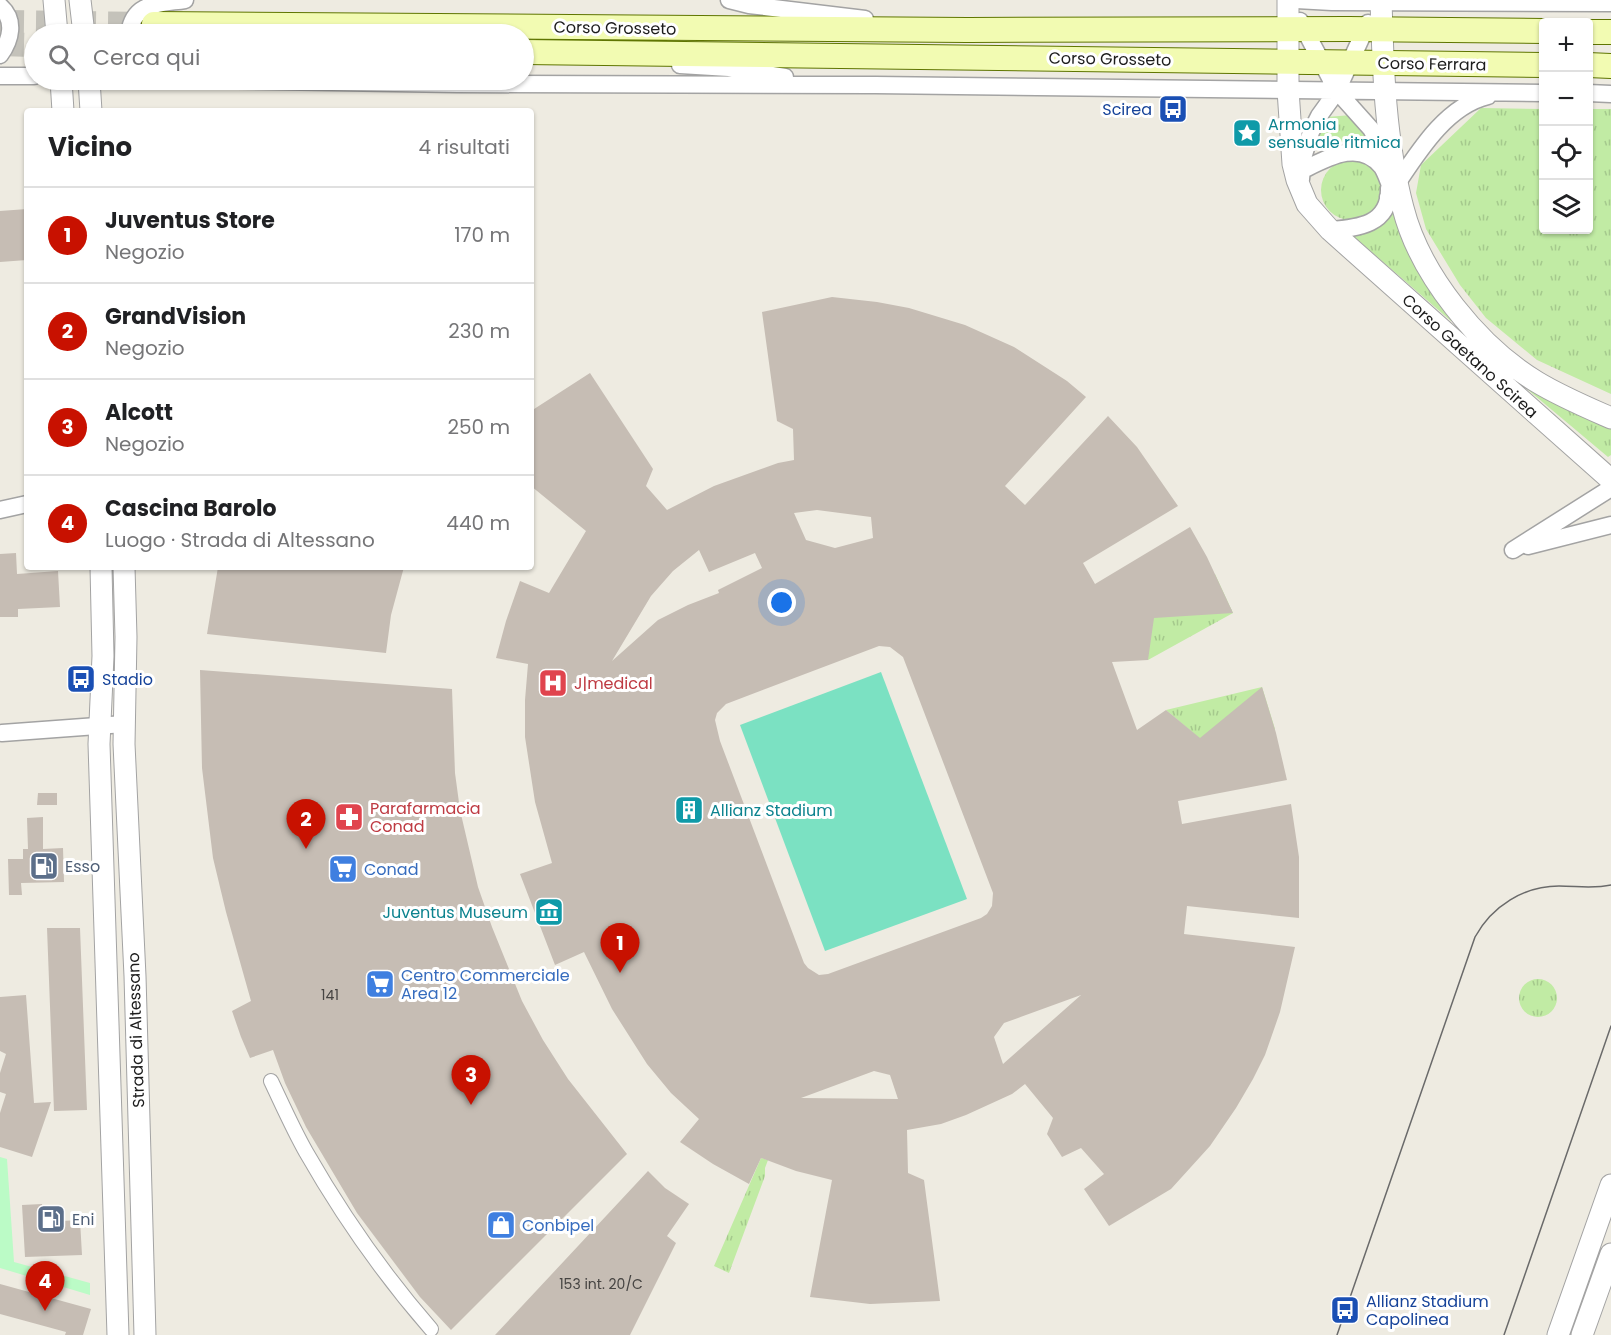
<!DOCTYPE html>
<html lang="it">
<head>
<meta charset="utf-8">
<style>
	:root { --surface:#fff; --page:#f6f6f6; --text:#202124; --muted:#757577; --line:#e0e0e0; --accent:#c81100 }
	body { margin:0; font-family:Poppins,sans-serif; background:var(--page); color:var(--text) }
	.controls { position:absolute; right:18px; top:18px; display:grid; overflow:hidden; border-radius:6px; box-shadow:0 2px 4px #0004 }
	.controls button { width:54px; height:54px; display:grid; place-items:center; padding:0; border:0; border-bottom:2px solid var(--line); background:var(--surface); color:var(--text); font:30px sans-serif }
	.you { position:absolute; left:782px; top:603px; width:21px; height:21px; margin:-15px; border:4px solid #fff; border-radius:50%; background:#1a73e8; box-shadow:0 0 0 9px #1a73e833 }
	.badge { display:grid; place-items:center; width:39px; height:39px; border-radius:50%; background:var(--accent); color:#fff; font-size:20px; font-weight:700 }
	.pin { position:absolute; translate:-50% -50px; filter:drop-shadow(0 2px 3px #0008) }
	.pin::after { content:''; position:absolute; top:32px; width:21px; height:18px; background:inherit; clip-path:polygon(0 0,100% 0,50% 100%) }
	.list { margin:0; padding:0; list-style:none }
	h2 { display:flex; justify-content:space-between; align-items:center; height:78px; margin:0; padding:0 24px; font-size:26px }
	h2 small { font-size:20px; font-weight:400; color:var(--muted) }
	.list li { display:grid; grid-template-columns:39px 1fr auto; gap:18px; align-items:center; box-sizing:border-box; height:96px; padding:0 24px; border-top:2px solid var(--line) }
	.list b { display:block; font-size:22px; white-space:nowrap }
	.list p { margin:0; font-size:20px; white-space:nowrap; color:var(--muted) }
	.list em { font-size:20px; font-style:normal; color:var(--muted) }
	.icon { flex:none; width:33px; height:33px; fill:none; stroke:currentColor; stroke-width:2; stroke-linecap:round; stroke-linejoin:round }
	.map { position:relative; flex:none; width:1611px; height:1335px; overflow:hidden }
	.search { position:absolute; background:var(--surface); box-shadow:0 2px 4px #0004; left:24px; top:24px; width:510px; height:66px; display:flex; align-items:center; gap:15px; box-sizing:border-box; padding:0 21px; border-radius:33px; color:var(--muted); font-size:22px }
	.panel { position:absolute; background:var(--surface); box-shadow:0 2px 4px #0004; left:24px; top:108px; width:510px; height:462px; border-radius:6px }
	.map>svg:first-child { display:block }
	.grass { fill:url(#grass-tufts) }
	.park { fill:#bbfbc6 }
	.pitch { fill:#7be1c2 }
	.building { fill:#c6bdb4; fill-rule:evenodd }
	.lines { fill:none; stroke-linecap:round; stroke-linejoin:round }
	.secondary-tunnel { stroke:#c4c2ba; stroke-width:24; stroke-dasharray:24 12; stroke-linecap:butt }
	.pedestrian-casing { stroke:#a3a3a3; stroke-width:16 }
	.minor-casing { stroke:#a3a3a3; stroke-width:19 }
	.tertiary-casing { stroke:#a3a3a3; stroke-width:23 }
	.secondary-casing { stroke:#5f7501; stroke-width:26 }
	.pedestrian { stroke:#fff; stroke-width:14 }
	.minor { stroke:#fff; stroke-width:16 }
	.tertiary { stroke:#fff; stroke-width:21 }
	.secondary { stroke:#f2fbb2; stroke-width:24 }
	.tram { stroke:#6a6a6a; stroke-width:1.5 }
	.labels { text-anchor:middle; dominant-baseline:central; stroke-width:6; stroke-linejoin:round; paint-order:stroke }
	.number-label { font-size:14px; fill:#464442 }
	.street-label { font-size:16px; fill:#1c1c1c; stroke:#fff }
	.transit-label { font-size:16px; fill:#164399; stroke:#fff; text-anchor:start }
	.culture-label { font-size:16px; fill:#0d838f; stroke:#fff; text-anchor:start }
	.health-label { font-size:16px; fill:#be3a42; stroke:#fff; text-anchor:start }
	.service-label { font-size:16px; fill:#4e5e75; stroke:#fff; text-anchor:start }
	.shop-label { font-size:16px; fill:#366cbe; stroke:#fff; text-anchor:start }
</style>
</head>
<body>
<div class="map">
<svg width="1611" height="1335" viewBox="0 0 1611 1335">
	<defs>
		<pattern id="grass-tufts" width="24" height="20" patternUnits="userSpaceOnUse" patternTransform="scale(1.5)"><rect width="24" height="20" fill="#c1eba4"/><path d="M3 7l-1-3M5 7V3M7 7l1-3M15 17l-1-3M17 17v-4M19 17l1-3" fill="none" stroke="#a5c98d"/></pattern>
	</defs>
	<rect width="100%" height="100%" fill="#eeebe1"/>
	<path class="grass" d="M1481,108L1543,109L1544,230H1588L1589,109H1611V394L1537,360L1486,318L1460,285L1426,229L1416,193L1421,165Z
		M1352,115L1373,145L1342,142L1312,145L1326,117Z
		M1321 190a30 30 0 1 1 60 0a30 30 0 1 1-60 0Z
		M1395,206L1456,318L1451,321L1352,235C1375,231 1380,223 1395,206Z
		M1508,373L1611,423V455L1608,457Z
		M1215,574L1233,613L1148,660L1125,619Z
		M1262,687L1275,729L1174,755L1199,738L1166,710Z
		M1519 998a19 19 0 1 1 38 0a19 19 0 1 1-38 0Z
		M761,1158L768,1160L765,1168V1176L729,1273L714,1266Z"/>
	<path class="park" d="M0,1157L7,1159L14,1262L90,1283V1295L0,1268Z"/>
	<path class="pitch" d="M881,672L967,899L825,951L740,725Z"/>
	<path class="building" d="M27,209V260L0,262V211Z
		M832,297L877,302L909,308L965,325L1014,347L1067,381L1086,397L1005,486L1025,505L1108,416L1137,447L1178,506L1083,563L1095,584L1190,527L1207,557L1233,613L1154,618L1148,660L1112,662L1137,730L1166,710L1200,738L1262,687L1276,733L1287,780L1178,801L1182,824L1291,804L1299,857V918L1187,906L1184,934L1295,947L1280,1012L1265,1055L1253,1079L1236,1108L1210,1146L1171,1189L1109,1226L1084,1189L1104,1174L1081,1148L1062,1157L1047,1134L1053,1118L1025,1084L1012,1094L966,1115L941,1124L907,1130L908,1173L924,1180L940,1301L870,1304L810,1297L832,1180L796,1171L761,1158L749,1184L713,1164L680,1142L699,1119L671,1093L647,1064L612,1009L584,952L555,965L520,874L552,863L535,802L525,737V700L528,664L496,658L506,621L520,581L549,593L586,531L531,486V411L590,373L653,469L646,486L667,510L714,486L778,463L794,460L793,429L777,421L762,312ZM817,510L871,517L873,538L835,548L806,540L794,513ZM699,550L709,572L755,553L762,568L718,590L719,593L688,605L658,620L612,661L651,596L673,571ZM879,646L890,647L903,657L993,893L992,906L987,914L981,918L828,974L819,975L808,968L804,963L720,741L715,720L717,713L726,704ZM1081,995L1003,1064L994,1037L1004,1023ZM874,1071L890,1075L898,1099L801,1098Z
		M16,553L17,574L58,571L60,607L18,609V617H0V554Z
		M218,567H404L391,615L386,653L207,634Z
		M200,670L452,689L455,773L460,810L478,887L492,927L522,1001L543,1040L568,1079L627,1154L451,1330L420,1297L357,1213L306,1127L285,1083L273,1050L250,1058L241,1037L232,1011L251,1001L226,912L213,858L202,768Z
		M38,793H57V805H37Z
		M43,817V849L63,848L64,882L21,883L22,895H9L8,859H23V849H28L27,818Z
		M47,928H80L87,1110L54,1111Z
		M26,995L34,1103L51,1102L32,1157L0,1147V1113L6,1094L0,1092V1073L6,1054L0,1051V997Z
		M648,1171L665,1188L689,1204L667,1236L676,1243L630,1335H495Z
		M42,1204L43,1222L80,1220L82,1255L25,1257L22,1205Z
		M0,1284L91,1309L83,1335H65L66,1332L0,1314Z"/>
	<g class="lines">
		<path class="secondary-tunnel" d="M0,22L154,24
			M0,44L34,45"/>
		<g class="pedestrian-casing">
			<path id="pedestrian" d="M271,1081C282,1104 293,1129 306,1152C342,1215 383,1274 431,1329"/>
		</g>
		<g class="minor-casing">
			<path id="minor" d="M729,0L749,5L865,19
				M1296,0L1332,2L1611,3
				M0,6C16,20 11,40 0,55
				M1300,21L1337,91L1371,129L1388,160
				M129,34C133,2 158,4 185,0
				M680,65L729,68L785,77
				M0,76H34
				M200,80L457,84L875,85L1544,93
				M1588,93L1611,94
				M1295,174C1321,162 1358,136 1382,167C1387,175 1389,185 1394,193
				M1301,179L1303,158L1311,132L1319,116L1337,91L1368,23
				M1388,197C1413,161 1442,107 1488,96
				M1330,230C1358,228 1390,225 1389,188
				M0,510L27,504
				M1528,546L1611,525
				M1513,550L1611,488
				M2,733L124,724"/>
		</g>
		<g class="tertiary-casing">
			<path id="tertiary" d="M54,0L57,34
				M80,0L84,34
				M1288,0V90L1293,164L1297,180L1307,204L1330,230L1611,480
				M1381,0C1383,70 1385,140 1403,208C1420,275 1479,347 1537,382C1560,396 1586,407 1611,418
				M61,80L63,111
				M89,80L91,111
				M101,567L103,656L99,744L118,1335
				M124,567L126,637L124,744L135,976L145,1335
				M1558,1335L1611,1185
				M1582,1335L1611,1254"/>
		</g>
		<g class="secondary-casing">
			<path id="secondary" d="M154,24L968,30L1348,29L1544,31
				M1588,32H1611
				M524,52L1544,65
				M1588,65L1611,66"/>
		</g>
		<use href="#pedestrian" class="pedestrian"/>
		<use href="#minor" class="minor"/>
		<use href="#tertiary" class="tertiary"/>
		<use href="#secondary" class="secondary"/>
		<path class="tram" d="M1337,1335L1475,937C1492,906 1524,886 1559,886C1577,886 1593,889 1611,885
			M1504,1335L1611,1026"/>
	</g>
	<defs>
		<g id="bus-square" transform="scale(1.5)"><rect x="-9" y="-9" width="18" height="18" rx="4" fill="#1a4fb4" stroke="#fff"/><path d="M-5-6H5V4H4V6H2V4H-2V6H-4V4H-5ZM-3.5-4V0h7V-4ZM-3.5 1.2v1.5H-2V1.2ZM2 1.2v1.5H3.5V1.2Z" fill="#fff"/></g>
		<g id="sight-square" transform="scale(1.5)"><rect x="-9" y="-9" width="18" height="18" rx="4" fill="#0f9aa8" stroke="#fff"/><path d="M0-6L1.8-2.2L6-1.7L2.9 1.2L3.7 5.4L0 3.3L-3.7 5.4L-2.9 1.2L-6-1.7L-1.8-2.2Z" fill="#fff"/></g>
		<g id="hospital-square" transform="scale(1.5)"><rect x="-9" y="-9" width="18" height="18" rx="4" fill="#e0444e" stroke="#fff"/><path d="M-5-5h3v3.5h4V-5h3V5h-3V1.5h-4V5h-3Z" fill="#fff"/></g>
		<g id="building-square" transform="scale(1.5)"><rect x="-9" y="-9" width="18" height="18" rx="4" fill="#0f9aa8" stroke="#fff"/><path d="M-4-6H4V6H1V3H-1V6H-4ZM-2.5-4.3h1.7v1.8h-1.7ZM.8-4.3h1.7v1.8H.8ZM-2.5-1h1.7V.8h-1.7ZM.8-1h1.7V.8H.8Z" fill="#fff"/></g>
		<g id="pharmacy-square" transform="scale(1.5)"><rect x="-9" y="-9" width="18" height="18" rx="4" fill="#e0444e" stroke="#fff"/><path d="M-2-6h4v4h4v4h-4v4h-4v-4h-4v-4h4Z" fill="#fff"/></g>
		<g id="fuel-square" transform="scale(1.5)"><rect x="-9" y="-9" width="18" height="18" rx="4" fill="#5c6f8a" stroke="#fff"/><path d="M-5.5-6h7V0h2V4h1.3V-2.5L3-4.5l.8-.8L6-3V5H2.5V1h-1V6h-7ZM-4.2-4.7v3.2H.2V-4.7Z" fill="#fff"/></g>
		<g id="supermarket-square" transform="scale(1.5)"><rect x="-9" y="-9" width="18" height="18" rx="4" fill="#3f7fe0" stroke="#fff"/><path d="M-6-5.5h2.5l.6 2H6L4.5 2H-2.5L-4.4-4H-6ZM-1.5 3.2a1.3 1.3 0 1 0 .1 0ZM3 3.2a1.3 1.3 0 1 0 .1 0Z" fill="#fff"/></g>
		<g id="museum-square" transform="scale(1.5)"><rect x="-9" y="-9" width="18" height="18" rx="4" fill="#0f9aa8" stroke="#fff"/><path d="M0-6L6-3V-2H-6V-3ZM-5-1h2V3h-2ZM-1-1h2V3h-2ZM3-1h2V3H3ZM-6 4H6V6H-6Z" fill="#fff"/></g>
		<g id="shop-square" transform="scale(1.5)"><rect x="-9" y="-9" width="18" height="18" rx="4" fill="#3f7fe0" stroke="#fff"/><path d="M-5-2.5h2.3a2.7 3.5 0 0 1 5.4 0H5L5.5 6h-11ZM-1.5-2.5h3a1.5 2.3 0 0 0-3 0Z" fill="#fff"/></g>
	</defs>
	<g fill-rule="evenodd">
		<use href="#bus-square" x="1173" y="109"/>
		<use href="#sight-square" x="1247" y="133"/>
		<use href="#bus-square" x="81" y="679"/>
		<use href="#hospital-square" x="553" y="683"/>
		<use href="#building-square" x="689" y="810"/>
		<use href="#pharmacy-square" x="349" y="817"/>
		<use href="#fuel-square" x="44" y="866"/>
		<use href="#supermarket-square" x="343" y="869"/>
		<use href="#museum-square" x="549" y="912"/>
		<use href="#supermarket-square" x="380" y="984"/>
		<use href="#fuel-square" x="51" y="1219"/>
		<use href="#shop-square" x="501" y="1225"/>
		<use href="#bus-square" x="1345" y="1310"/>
	</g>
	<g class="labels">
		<g class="number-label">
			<text x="330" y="995">141</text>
			<text x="601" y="1284">153 int. 20/C</text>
		</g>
		<g class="street-label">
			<text transform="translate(615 28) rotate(1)">Corso Grosseto</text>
			<text transform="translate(1110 59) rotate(1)">Corso Grosseto</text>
			<text transform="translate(1432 64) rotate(1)">Corso Ferrara</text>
			<text transform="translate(1470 356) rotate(42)">Corso Gaetano Scirea</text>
			<text transform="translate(136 1030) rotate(-92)">Strada di Altessano</text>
		</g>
		<g class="transit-label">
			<text x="1152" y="109" text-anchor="end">Scirea</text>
			<text x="102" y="679">Stadio</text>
			<text x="1366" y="1301">Allianz Stadium<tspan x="1366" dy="18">Capolinea</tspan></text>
		</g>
		<g class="culture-label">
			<text x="1268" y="124">Armonia<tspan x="1268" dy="18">sensuale ritmica</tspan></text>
			<text x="710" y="810">Allianz Stadium</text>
			<text x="528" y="912" text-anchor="end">Juventus Museum</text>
		</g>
		<g class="health-label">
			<text x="574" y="683">J|medical</text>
			<text x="370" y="808">Parafarmacia<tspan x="370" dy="18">Conad</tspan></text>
		</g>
		<g class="service-label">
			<text x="65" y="866">Esso</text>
			<text x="72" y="1219">Eni</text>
		</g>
		<g class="shop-label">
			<text x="364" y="869">Conad</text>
			<text x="401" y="975">Centro Commerciale<tspan x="401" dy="18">Area 12</tspan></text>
			<text x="522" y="1225">Conbipel</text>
		</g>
	</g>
</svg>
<div class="controls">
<button>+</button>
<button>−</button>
<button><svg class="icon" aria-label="locate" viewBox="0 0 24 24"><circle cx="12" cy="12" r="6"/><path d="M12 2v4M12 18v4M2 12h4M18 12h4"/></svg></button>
<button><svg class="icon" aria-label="layers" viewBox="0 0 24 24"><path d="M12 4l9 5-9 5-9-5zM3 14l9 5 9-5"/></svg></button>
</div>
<div class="you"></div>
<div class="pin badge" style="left:620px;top:973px">1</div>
<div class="pin badge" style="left:306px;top:849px">2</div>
<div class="pin badge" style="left:471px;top:1105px">3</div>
<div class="pin badge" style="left:45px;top:1311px">4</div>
<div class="search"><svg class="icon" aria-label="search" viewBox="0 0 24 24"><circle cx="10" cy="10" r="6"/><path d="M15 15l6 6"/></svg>Cerca qui</div>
<section class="panel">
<h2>Vicino<small>4 risultati</small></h2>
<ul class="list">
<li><span class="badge">1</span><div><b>Juventus Store</b><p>Negozio</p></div><em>170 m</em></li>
<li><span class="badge">2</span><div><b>GrandVision</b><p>Negozio</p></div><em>230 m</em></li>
<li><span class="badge">3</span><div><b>Alcott</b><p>Negozio</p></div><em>250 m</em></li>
<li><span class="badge">4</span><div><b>Cascina Barolo</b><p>Luogo · Strada di Altessano</p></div><em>440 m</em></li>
</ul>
</section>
</div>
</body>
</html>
